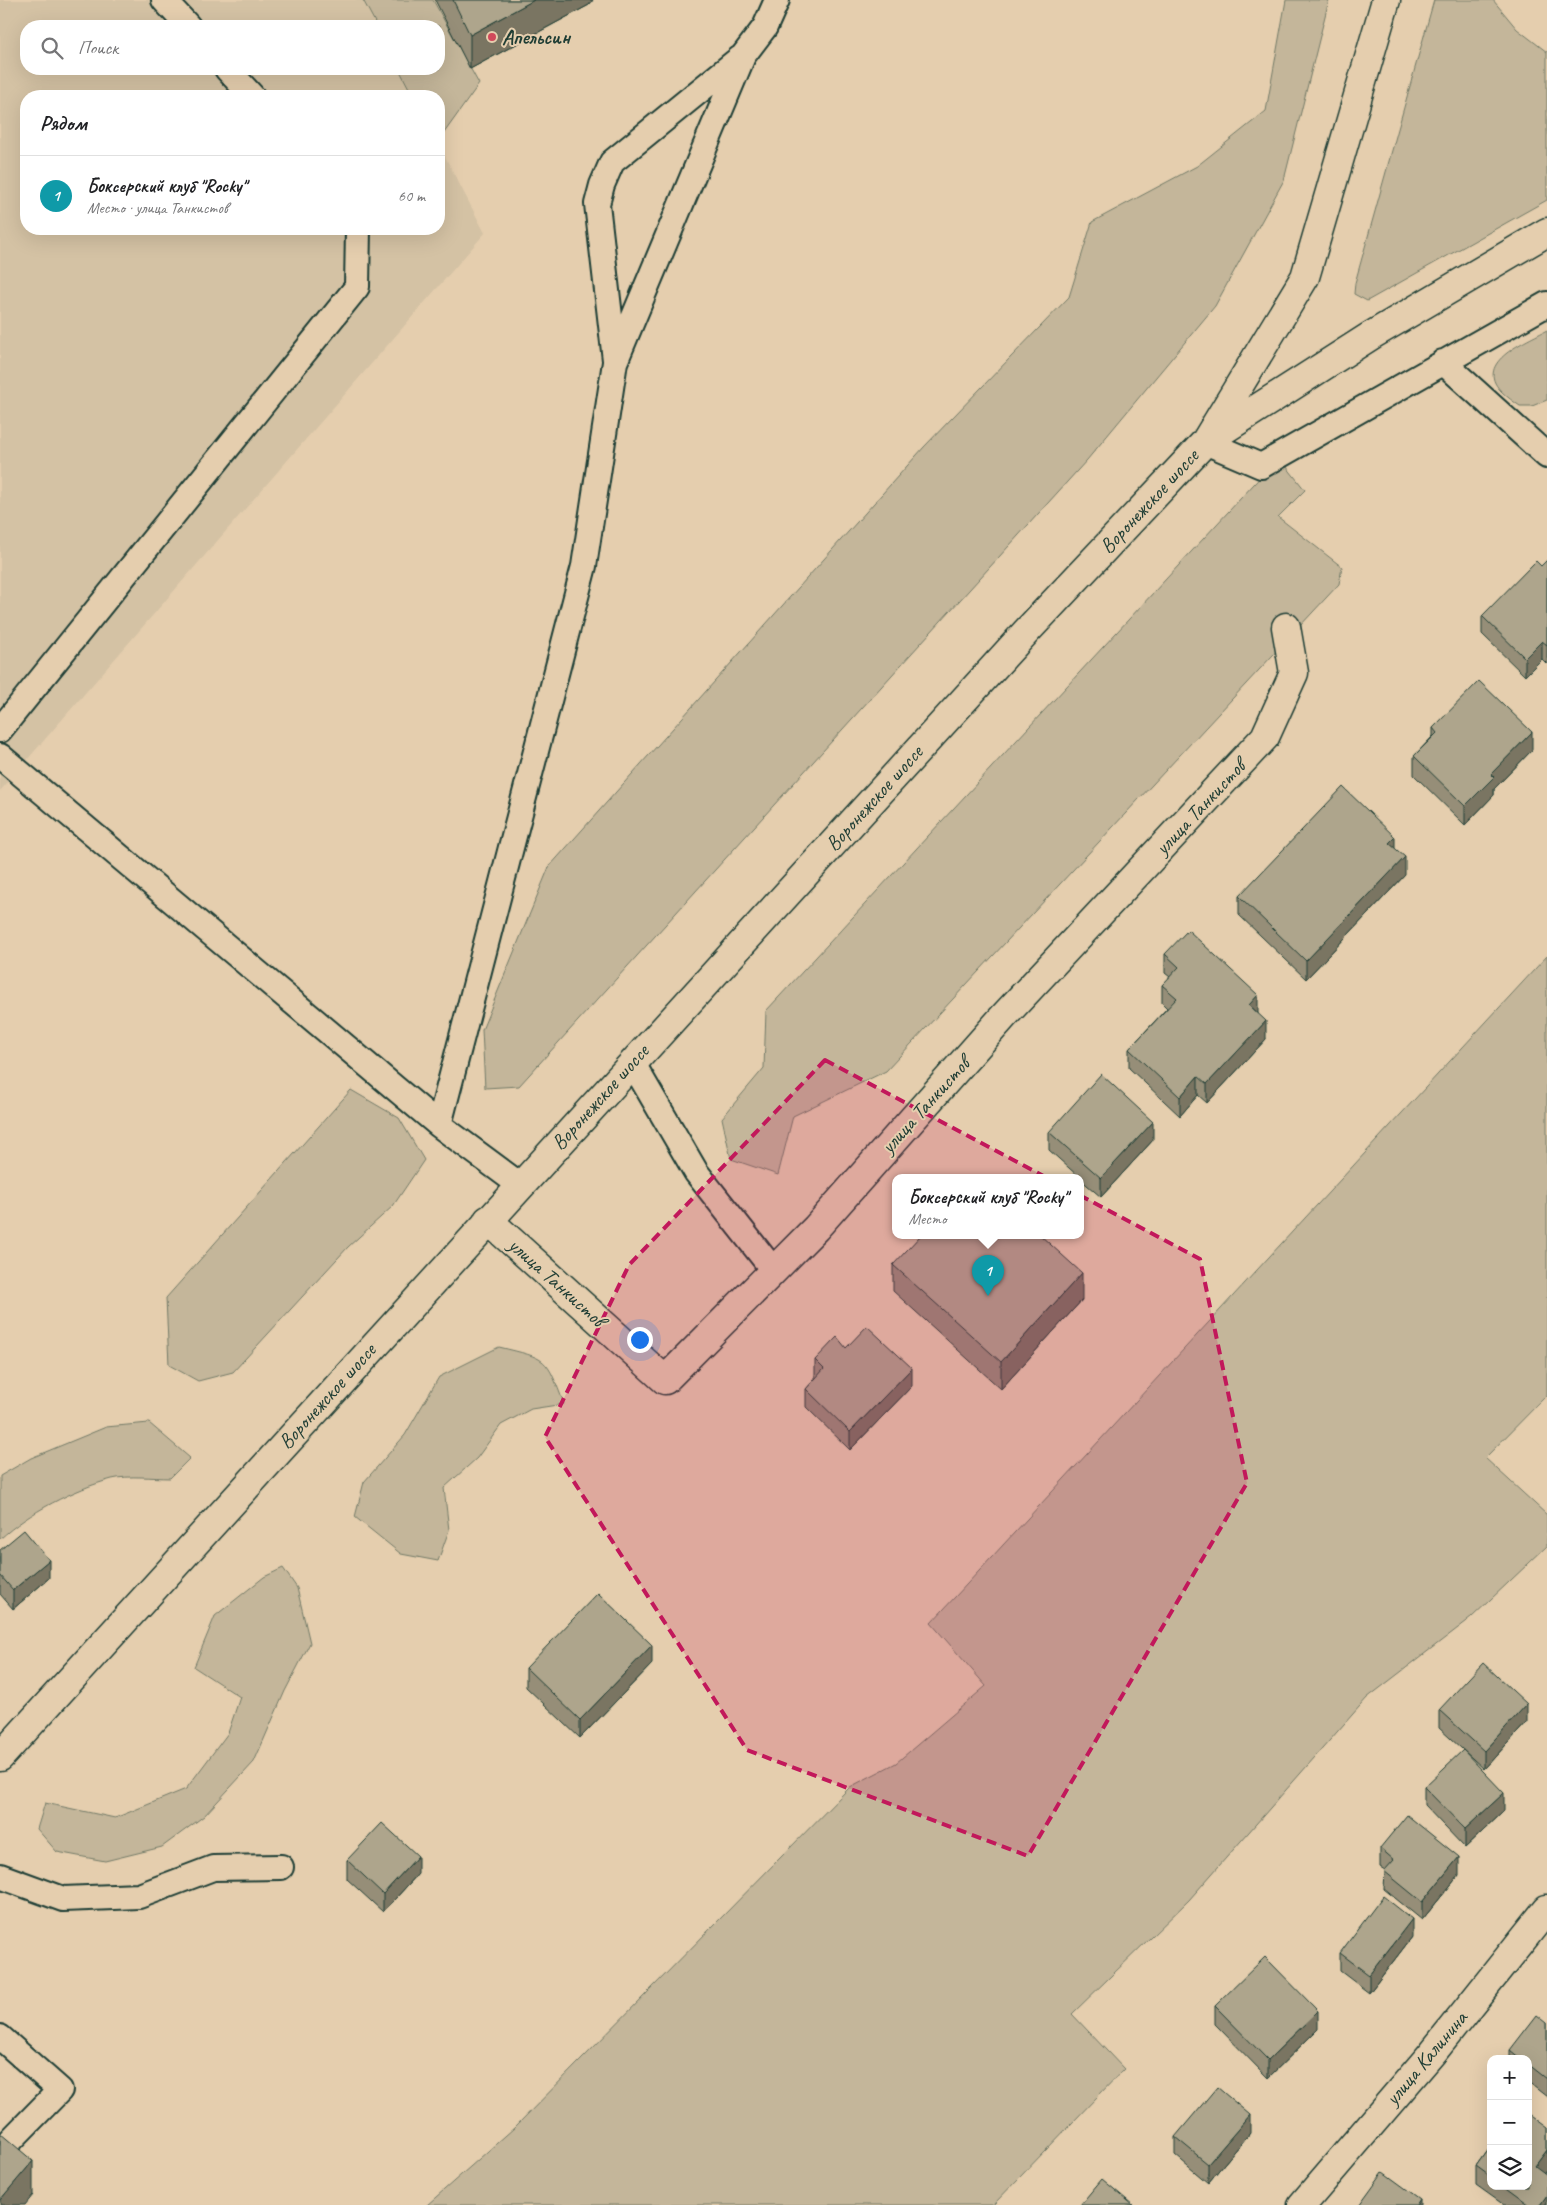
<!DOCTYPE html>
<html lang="ru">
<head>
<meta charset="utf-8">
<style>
	:root { --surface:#fff; --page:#f2f2f2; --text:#202124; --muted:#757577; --line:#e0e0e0; --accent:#d1495b }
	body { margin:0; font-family:Caveat,sans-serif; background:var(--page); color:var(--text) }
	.controls { position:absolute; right:15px; bottom:15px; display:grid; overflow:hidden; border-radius:10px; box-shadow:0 5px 20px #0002 }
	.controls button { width:45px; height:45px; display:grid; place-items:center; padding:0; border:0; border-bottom:1px solid var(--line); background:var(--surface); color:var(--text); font:25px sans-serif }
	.you { position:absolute; left:639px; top:1339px; width:18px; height:18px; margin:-12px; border:4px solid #fff; border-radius:50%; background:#1a73e8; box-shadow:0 0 0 8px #1a73e833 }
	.badge { display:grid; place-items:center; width:32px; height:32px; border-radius:50%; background:var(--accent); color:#fff; font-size:16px; font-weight:700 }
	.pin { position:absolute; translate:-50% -41px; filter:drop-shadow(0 1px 2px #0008) }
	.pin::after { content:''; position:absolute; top:26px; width:18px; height:15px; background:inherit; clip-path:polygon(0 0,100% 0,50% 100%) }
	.popup { position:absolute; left:892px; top:1174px; width:192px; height:65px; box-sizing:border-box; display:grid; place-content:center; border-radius:10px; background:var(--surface); filter:drop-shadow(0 1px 4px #0005); font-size:16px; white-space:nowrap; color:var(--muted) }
	.popup b { font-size:19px; color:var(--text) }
	.popup::after { content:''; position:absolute; left:50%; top:100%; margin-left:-10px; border:10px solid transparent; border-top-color:var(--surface) }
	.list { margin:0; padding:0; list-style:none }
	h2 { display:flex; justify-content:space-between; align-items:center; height:65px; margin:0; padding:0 20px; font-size:21px }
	h2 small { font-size:16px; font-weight:400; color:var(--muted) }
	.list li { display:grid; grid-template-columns:32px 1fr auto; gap:15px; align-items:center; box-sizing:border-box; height:80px; padding:0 20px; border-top:1px solid var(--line) }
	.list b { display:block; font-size:19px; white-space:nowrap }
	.list p { margin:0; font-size:16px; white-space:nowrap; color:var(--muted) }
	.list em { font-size:16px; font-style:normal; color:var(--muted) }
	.icon { flex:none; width:28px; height:28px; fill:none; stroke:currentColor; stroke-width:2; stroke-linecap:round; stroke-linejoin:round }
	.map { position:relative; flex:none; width:1547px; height:2205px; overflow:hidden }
	.search { position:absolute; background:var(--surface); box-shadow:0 5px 20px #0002; left:20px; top:20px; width:425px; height:55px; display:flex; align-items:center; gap:12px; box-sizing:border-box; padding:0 18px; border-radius:20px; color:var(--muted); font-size:19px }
	.panel { position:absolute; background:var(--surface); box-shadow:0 5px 20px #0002; left:20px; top:90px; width:425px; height:145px; border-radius:20px }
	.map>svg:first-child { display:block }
	.built { fill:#d4c2a4 }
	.green { fill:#c4b69a; stroke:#727a67 }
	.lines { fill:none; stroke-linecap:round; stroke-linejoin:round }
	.service-casing { stroke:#1f3d34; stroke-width:28 }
	.minor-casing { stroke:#1f3d34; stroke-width:31 }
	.secondary-casing { stroke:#1f3d34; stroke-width:31 }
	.service { stroke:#e5ceae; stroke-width:24 }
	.minor { stroke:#e5ceae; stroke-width:28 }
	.secondary { stroke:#e5ceae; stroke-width:28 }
	.wall { fill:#968e78; stroke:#1f3d34 }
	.shaded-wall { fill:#7a7462; stroke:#1f3d34 }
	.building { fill:#aea58c; stroke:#1f3d34 }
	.marked { fill:#c2185b; fill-opacity:0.2; stroke:#c2185b; stroke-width:4; stroke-dasharray:10 6; stroke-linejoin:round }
	.poi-dot { fill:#d1495b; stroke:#e5ceae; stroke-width:2 }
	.labels { text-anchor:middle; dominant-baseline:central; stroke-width:4; stroke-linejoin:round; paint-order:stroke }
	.poi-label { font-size:21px; font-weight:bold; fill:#1f3d34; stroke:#e5ceae; text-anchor:start }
	.street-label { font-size:21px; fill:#1f3d34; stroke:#e5ceae }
</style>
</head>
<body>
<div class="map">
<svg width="1547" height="2205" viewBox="0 0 1547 2205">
	<rect width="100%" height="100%" fill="#e5ceae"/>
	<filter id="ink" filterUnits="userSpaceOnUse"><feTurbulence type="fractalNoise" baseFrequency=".02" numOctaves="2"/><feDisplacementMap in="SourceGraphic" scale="10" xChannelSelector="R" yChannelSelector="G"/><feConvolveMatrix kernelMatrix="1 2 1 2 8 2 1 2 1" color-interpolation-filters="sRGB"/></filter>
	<g filter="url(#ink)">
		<path class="built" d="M0,0H363L377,26H26V69H399L413,96H26V229H439V145L485,233L0,791Z"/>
		<path class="green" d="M363,0H433L479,84L439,140V96H413L399,69H439V26H377Z
			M1286,0H1329L1284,180L1215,306L1087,460L519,1086L485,1088L482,1030L549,867L924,447L1069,297L1092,222L1197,166L1266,111Z
			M1434,0H1493L1517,29L1547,52V200L1367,301L1354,294L1355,283Z
			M1547,330V400L1532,406H1520C1514,402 1507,397 1501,391C1473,362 1527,341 1547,330Z
			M1279,457L1305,490L1278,517L1342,567L1339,584L886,1071L793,1116L778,1175L731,1159L722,1118L764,1068L766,1011Z
			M1547,956V1395L1485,1458L1547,1515V1546L1471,1618L1367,1698L1189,1900L1072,2014L1124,2069L993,2205H427L514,2128L850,1787L896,1763L986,1686L931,1623Z
			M351,1090L399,1118L424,1160L393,1206L348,1247L233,1372L198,1381L169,1365L166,1298Z
			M499,1347C548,1359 546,1356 564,1404L531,1409L501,1425L477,1458L444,1488L449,1530L438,1561L401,1554L355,1517L364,1482L405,1435L439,1377Z
			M149,1423L190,1458L170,1478C154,1478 128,1475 112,1479C74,1489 28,1513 0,1539V1476L31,1458L106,1427Z
			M283,1568L297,1588L310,1643L285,1691L254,1762L204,1816L162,1847L105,1861L57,1852L37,1829L45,1803L115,1818L186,1789L228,1733L240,1697L194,1667L215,1616L264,1577Z"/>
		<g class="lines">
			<g class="service-casing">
				<path id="service" d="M164,0L188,26
					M227,69L252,96
					M615,360L597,204L602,185L612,162L740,58
					M1443,362L1547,456
					M1205,442L1261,466L1547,304
					M0,730L357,287L358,229
					M0,756L439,1125L520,1185
					M632,1062L696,1172L774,1271
					M439,1125L584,566L615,362L743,56L765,27L777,0
					M0,1876L63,1899L139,1896L213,1868L281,1867
					M0,2037L60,2090L12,2139"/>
			</g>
			<g class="minor-casing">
				<path id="minor" d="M488,1220L665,1380L816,1228L1003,1017L1265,737L1294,673L1286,627
					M1302,2205L1433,2052L1547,1909"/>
			</g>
			<g class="secondary-casing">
				<path id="secondary" d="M1211,438L1372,335L1547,232
					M0,1757L1026,632L1205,442L1305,277L1386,0"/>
			</g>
			<use href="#service" class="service"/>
			<use href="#minor" class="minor"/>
			<use href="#secondary" class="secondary"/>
		</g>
		<path class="wall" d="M435,0H593L589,5L470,69Z
			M1547,560V664L1542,659L1525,676L1482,634V616L1541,566Z
			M1433,728L1532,750L1494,789V795L1465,825L1414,775V756L1433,736Z
			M1405,875L1306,979L1239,915V896Z
			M1165,954L1258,1013L1266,1039L1207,1103L1198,1095L1180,1116L1129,1068V1049L1167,1008L1162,1003V985L1170,977L1165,973Z
			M1049,1132L1153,1140L1101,1197L1080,1179V1177H1079L1049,1150Z
			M893,1265L1082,1300L1001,1389L893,1291Z
			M846,1348L912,1386L850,1450L806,1407V1389L815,1379V1360Z
			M0,1550L49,1578L13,1609L0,1594Z
			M652,1664L580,1738L526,1687V1668Z
			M1439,1710L1527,1722L1484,1769L1439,1728Z
			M1424,1787L1504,1811L1465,1848L1424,1805Z
			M1380,1848L1459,1875L1422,1920L1384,1889L1385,1870L1380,1867Z
			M347,1860L418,1874L383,1912L347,1879Z
			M1412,1937L1369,1993L1340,1971V1953Z
			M1215,2006L1318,2029L1268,2078L1215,2024Z
			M1547,2023V2097L1528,2082V2059H1510V2050Z
			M1547,2128V2168L1544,2173L1547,2205H1504L1476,2185V2166L1491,2145V2186H1528Z
			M1250,2133L1208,2183L1175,2155V2137Z"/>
		<path class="shaded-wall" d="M534,0H593L589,5L470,69V35Z
			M1542,641V659L1525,676V658Z
			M1532,732V750L1494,789V795L1465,825V806L1491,774Z
			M1395,837V855L1389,843Z
			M1405,857V875L1306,979V961Z
			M1258,995V1013L1249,1005Z
			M1266,1021V1039L1207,1103V1084Z
			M1198,1076V1095L1180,1116V1097Z
			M1153,1122V1140L1101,1197V1178Z
			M1082,1273V1300L1001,1389V1362Z
			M912,1368V1386L850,1450V1432Z
			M49,1560V1578L13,1609V1590Z
			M652,1645V1664L580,1738V1720Z
			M1527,1704V1722L1484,1769V1751Z
			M1504,1793V1811L1465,1848V1829Z
			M418,1856V1874L383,1912V1894Z
			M1459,1857V1875L1422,1920V1902Z
			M1412,1919V1937L1369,1993V1975Z
			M1318,2011V2029L1268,2078V2060Z
			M1250,2115V2133L1208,2183V2164Z
			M1547,2150V2168L1535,2185V2166Z
			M33,2161V2195L25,2205H0V2200Z
			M1547,2195V2205H1540Z
			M1420,2199V2205H1416Z"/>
		<path class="building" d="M453,0H534L470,35Z
			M1547,560V645L1542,641L1525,658L1482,616L1536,561L1541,566Z
			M1479,681L1532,732L1491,774L1494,777L1465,806L1414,756L1437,733L1433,728Z
			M1343,787L1395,837L1389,843L1405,857L1306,961L1239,896Z
			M1188,930L1258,995L1249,1005L1266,1021L1207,1084L1198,1076L1180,1097L1129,1049L1177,998L1162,985L1179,967L1165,954Z
			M1101,1074L1153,1122L1101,1178L1049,1132Z
			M921,1235H1040L1082,1273L1001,1362L893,1265Z
			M867,1326L912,1368L850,1432L806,1389L824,1369L815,1360L837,1337L846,1348Z
			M24,1530L49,1560L13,1590L0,1575V1550Z
			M598,1593L652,1645L580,1720L526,1668Z
			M1483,1663L1527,1704L1484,1751L1439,1710Z
			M1463,1750L1504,1793L1465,1829L1424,1787Z
			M1407,1815L1459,1857L1422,1902L1384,1871L1394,1860L1380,1848Z
			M382,1823L418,1856L383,1894L347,1860Z
			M1383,1896L1412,1919L1369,1975L1340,1953Z
			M1265,1957L1318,2011L1268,2060L1215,2006Z
			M1537,2015L1547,2023V2079L1528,2064V2059H1521L1510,2050Z
			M1217,2087L1250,2115L1208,2164L1175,2137Z
			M1528,2114L1547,2128V2150L1535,2166L1547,2175V2195L1540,2205H1530L1504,2186H1528Z
			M0,2133L33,2161L0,2200Z
			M1491,2145V2177L1476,2166Z
			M1383,2172L1420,2199L1416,2205H1359Z
			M1102,2179L1133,2205H1080Z"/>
	</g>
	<path class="marked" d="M825,1060L1200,1259L1247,1483L1028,1856L747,1750L545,1437L629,1265Z"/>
	<circle class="poi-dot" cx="492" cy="37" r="5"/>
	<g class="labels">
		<g class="poi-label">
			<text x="502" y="37">Апельсин</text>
		</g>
		<g class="street-label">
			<text transform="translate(1149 501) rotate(-47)">Воронежское шоссе</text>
			<text transform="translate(874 798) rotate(-48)">Воронежское шоссе</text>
			<text transform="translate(1200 807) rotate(-47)">улица Танкистов</text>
			<text transform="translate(600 1097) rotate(-48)">Воронежское шоссе</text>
			<text transform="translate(925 1105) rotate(-48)">улица Танкистов</text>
			<text transform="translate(557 1282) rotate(42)">улица Танкистов</text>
			<text transform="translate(327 1396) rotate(-48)">Воронежское шоссе</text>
			<text transform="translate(1426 2058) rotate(-50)">улица Калинина</text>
		</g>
	</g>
</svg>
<div class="controls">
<button>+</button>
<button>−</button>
<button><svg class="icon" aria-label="layers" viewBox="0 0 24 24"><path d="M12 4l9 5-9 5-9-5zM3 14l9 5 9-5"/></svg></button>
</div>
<div class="you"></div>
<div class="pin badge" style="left:988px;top:1296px;background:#0f9aa8">1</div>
<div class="popup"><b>Боксерский клуб &quot;Rocky&quot;</b>Место</div>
<div class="search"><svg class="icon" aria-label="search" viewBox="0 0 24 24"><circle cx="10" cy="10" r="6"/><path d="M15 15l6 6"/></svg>Поиск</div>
<section class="panel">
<h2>Рядом<small></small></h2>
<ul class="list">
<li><span class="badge" style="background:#0f9aa8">1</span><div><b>Боксерский клуб &quot;Rocky&quot;</b><p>Место · улица Танкистов</p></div><em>60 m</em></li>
</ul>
</section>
</div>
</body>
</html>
